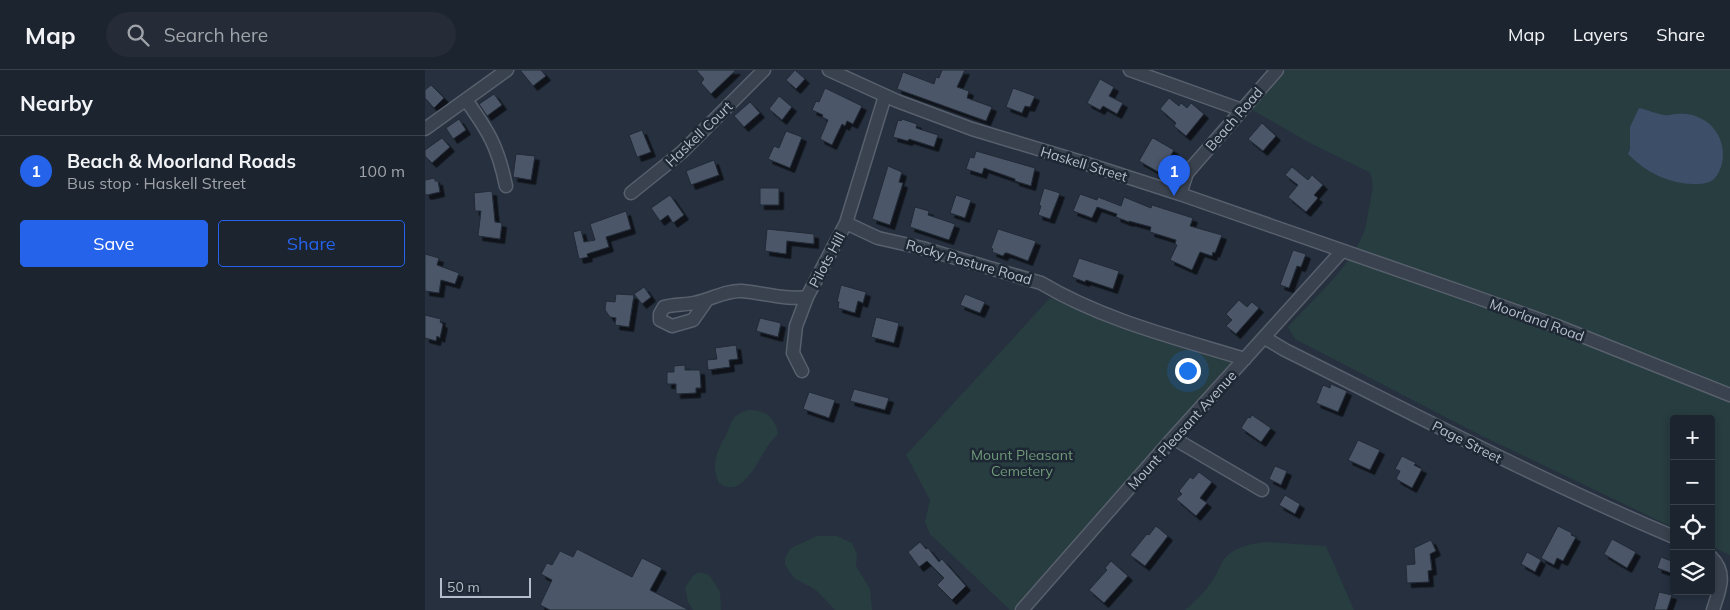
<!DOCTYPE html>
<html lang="en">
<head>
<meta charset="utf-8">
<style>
	:root { --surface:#1c242f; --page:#252c37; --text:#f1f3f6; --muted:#a0a4aa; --line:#3a414b; --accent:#2563eb }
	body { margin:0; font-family:Mulish,sans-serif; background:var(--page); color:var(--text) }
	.controls { position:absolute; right:15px; bottom:15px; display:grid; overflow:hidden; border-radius:5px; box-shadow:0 2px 8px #0003 }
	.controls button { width:45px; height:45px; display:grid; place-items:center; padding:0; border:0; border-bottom:1px solid var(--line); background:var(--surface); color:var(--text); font:25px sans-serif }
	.scale { position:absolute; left:15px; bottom:12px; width:91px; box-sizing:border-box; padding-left:5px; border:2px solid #b6bdca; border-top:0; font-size:14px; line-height:18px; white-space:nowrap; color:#b6bdca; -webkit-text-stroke:4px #1e2734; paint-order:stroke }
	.you { position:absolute; left:762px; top:300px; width:18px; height:18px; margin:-12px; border:4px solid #fff; border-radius:50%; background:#1a73e8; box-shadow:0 0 0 8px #1a73e833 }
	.badge { display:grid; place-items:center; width:32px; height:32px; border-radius:50%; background:var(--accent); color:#fff; font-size:16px; font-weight:700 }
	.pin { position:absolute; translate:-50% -41px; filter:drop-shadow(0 1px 2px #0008) }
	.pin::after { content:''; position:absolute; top:26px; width:18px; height:15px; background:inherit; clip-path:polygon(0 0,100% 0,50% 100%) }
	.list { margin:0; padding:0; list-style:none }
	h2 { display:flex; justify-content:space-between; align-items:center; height:65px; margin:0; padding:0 20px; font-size:21px }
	h2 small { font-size:16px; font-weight:400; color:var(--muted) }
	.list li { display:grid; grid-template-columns:32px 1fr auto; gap:15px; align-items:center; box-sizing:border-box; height:70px; padding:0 20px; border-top:1px solid var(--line) }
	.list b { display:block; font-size:19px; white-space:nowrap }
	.list p { margin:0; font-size:16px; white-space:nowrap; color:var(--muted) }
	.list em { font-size:16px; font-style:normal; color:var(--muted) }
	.actions { display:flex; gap:10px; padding:15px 20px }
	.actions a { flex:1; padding:11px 0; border:1px solid var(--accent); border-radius:5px; text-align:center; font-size:18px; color:var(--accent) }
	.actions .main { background:var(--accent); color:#fff }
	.icon { flex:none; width:28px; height:28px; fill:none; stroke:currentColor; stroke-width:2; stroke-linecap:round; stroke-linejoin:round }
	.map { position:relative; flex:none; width:1305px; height:540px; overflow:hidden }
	header { display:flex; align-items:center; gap:30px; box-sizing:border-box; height:70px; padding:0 25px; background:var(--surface); border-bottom:1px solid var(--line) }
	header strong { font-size:24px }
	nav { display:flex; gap:28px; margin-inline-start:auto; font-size:18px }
	.search { width:350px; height:45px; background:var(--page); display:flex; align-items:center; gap:12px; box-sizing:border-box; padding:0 18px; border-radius:28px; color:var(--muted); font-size:19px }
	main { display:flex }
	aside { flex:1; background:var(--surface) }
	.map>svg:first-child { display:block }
	.green { fill:#283d40 }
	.water { fill:#3c4e68 }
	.building { fill:#4c5768; stroke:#212936; filter:url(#shadow) }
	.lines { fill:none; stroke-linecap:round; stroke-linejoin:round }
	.minor-casing { stroke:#58606d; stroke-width:15 }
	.minor { stroke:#3a424f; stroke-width:12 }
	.labels { text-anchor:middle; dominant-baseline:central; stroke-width:5; stroke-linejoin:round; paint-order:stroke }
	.street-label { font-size:14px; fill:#b6bdca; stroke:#1e2734 }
	.park-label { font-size:14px; fill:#6e9a78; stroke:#1e2734 }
</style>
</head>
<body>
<header>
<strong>Map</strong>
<div class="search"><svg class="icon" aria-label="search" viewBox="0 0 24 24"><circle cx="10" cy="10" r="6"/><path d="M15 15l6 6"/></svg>Search here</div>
<nav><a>Map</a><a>Layers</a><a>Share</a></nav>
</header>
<main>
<aside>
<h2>Nearby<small></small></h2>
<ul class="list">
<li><span class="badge">1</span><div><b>Beach &amp; Moorland Roads</b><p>Bus stop · Haskell Street</p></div><em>100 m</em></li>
</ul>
<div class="actions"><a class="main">Save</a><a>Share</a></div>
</aside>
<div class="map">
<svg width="1305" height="540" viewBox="0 0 1305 540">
	<defs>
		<filter id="shadow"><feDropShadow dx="4.5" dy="4.5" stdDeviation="0" flood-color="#0009"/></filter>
	</defs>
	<rect width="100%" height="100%" fill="#26303f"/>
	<path class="green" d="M861,0H1305V485L1286,476V349H1249V458L1055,365L870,269L863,257C888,229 928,195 940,159C942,151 943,141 945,132C947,123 950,111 944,102L883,72L826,39Z
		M625,228L680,250L807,292L589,540H585L505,464L500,452L505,430L481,385Z
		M323,340C339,339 351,348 353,364C350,367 347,370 345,373C334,387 318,431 294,413C286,395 291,382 300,367C308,353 303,347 323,340Z
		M392,466H412L427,473L432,484L431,496L445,519L447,540H410L391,520L369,508L360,495V488L366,478Z
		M843,472L901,476L929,540H760C771,531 781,521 789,508C794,501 796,490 803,485C811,477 831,472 843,472Z
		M273,502L284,505L295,521L296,540H268L263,532L260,517L268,506Z"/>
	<path class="water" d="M1214,38C1223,40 1231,44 1240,45C1244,46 1247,44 1251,44C1260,43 1269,44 1277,49C1299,60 1305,92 1289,109C1283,114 1275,114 1268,114C1242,113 1221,102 1203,84L1205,79V57Z"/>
	<path class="building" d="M95,0H116L121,6L108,16Z
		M271,0H311L286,24L276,13L279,9Z
		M370,0L380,9L371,19L361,10Z
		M517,0H540L532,17L544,21L542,28L567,37L561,51L472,19L478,2L509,14L511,7L514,8Z
		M675,9L689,17L684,26L698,33L692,44L678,36L675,40L662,33Z
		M6,15L19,28L9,38L0,28V20Z
		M400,18L437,36L428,54L422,51L420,56L417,54L407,75L395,69L403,50L397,47L398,45L387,40L391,31L394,32Z
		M588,18L610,26L605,37L600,36L597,43L581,37Z
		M69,24L77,35L62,46L54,34Z
		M354,26L367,37L357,50L344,39Z
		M744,28L754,36L756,33L762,38L766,33L779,44L761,66L749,56L751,53L735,39Z
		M325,32L335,43L319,57L309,46Z
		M34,49L41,60L28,69L21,58Z
		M477,49L492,54L491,58L513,65L509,77L484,69L483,71L468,67L473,50L476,51Z
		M837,53L851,66L838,81L823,69Z
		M217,60L226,82L212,87L204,65Z
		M361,61L377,67L365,98L343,89L349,76L354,78Z
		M17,68L25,77L7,93L0,86V80Z
		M728,68L749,80L735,103L714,91L726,70Z
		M551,81L610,98L606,116L590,111V109L559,98L557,104L541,99L545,87L549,88Z
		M91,84L110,86L106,110L88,107Z
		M289,90L294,105L266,115L261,101Z
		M463,96L477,102L474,112L478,113L465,155L447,149Z
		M867,97L883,110L887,105L898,115L889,125L893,128L881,142L863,127L873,115L860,105Z
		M10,108V111H13L15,122L2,125L0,124V110Z
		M335,118H354V135H335Z
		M619,118L635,123L625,149L613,145L616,136L614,135Z
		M67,121L70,152L77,153L75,169L53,166L56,141H50L49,123Z
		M655,124L672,130L673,127L696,136L699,127L726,138L727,135L768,148L765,156L797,165L790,183L788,182L787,186L775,182L767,200L745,190L752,175L750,174L751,170L725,162L726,157L704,151V152L691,147L692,144L672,137L667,148L648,141Z
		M245,125L259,145L248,153L243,145L235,151L226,138Z
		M531,125L546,130L540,148L525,143Z
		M490,137L504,141L503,145L530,154L524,170L485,157Z
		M201,141L206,159L181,167L184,177L162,184L163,187L154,189L148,162L156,160L159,172L170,170L165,154Z
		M342,159L389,164V174L362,171L361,184L340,181Z
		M573,159L611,171L603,191L582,183H580L578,186L567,182L568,179L566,178Z
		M868,180L881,184L876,197L872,196L864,218L855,215Z
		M0,184L14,188L12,195L34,203L30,214L16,210L14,223L0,221Z
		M654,188L694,201L688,219L661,210L660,212L647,207Z
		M416,215L441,222L438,233L433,231L430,243L413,238L414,232H412Z
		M219,217L226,227L217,234L209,224Z
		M191,224L209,225L204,257L190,255L191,248L185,247L180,240L181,231L190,232Z
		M540,224L560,232L555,243L535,235Z
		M814,230L822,237L827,232L834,238L811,264L801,256L807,250L801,244Z
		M0,245L16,249L15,252L18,254L15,268L12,266L11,271L0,268Z
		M451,247L474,253L469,273L446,267Z
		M335,248L356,253L353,267L331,261Z
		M311,275L313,289L304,290L305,297L283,300L282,290L292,289L290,278Z
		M260,295V300H275L276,318H271V323L251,324V314H242V302H249V296Z
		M906,314L922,321L913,342L891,333L898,315L905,318Z
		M429,319L464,328L460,340L425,331Z
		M384,322L410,330L404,348L378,339Z
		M827,345L846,358L836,372L816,358L823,347L825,348Z
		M933,370L955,380L945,400L923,390Z
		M977,386L991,393L989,395L997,399L987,418L971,409L975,401L970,399Z
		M850,396L862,401L856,415L844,409Z
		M774,402L787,412L775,428L782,433L771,446L751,429L757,424L754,421L765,407L768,409Z
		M860,425L875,434L870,444L854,435Z
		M731,456L743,466L720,496L705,485L722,464L724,465Z
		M1133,456L1147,463L1146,465L1151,467L1138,491L1132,488L1129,495L1116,488Z
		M1187,469L1211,482L1202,498L1179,484Z
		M1006,470L1011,481L1005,484L1007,500L1003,501L1004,512L982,513L981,495L990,494L989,478Z
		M495,472L501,479L503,478L514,492L517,489L541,516L527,530L512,515L519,508L502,491L494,497L483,482Z
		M152,479L207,507L217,488L237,498L225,520L264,540H125L115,535L127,510L116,504L122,493L127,495L135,481L148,487Z
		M1102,482L1116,490L1110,502L1096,494Z
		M1236,487L1249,492L1246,503L1232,498Z
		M686,491L703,506L679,533L664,520L682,500L680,498Z
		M1234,522L1247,525L1242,540H1229Z"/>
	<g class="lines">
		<g class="minor-casing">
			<path id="minor" d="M404,0L472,31L547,59L653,91L755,124L1048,226L1132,256L1305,325
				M705,0L817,40
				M41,30C64,62 73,77 81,116
				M0,59L82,0
				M206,123L257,82L339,0
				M755,124L762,103L852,0
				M421,153L453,168L497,178L616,213C678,250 751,268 820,289
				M282,230L268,250L247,256L235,250V244L239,237C249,234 259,235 269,233C285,230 301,220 317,221C339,223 360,230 382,227
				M840,268L860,280C989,344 1116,411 1249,467
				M377,301L368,283L371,256L382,227L421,153L460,26
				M748,368L837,420
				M1286,487C1303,503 1294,521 1288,540
				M597,540L748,368L917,181"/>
		</g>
		<use href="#minor" class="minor"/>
	</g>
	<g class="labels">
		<g class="street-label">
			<text transform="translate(809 49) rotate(-49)">Beach Road</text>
			<text transform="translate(274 64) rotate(-44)">Haskell Court</text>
			<text transform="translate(659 94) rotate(17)">Haskell Street</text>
			<text transform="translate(402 190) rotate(-62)">Pilots Hill</text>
			<text transform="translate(544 192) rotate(16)">Rocky Pasture Road</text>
			<text transform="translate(1112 250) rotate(20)">Moorland Road</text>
			<text transform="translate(757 360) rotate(-48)">Mount Pleasant Avenue</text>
			<text transform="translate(1042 372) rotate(27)">Page Street</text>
		</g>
		<g class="park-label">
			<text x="597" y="385">Mount Pleasant<tspan x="597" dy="16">Cemetery</tspan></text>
		</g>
	</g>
</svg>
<div class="controls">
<button>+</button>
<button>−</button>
<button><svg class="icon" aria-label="locate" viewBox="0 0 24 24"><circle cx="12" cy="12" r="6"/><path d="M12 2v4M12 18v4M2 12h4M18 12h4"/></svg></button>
<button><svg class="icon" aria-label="layers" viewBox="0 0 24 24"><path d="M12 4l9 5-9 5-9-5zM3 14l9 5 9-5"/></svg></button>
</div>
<div class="scale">50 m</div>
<div class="you"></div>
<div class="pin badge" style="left:749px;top:126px">1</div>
</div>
</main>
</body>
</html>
